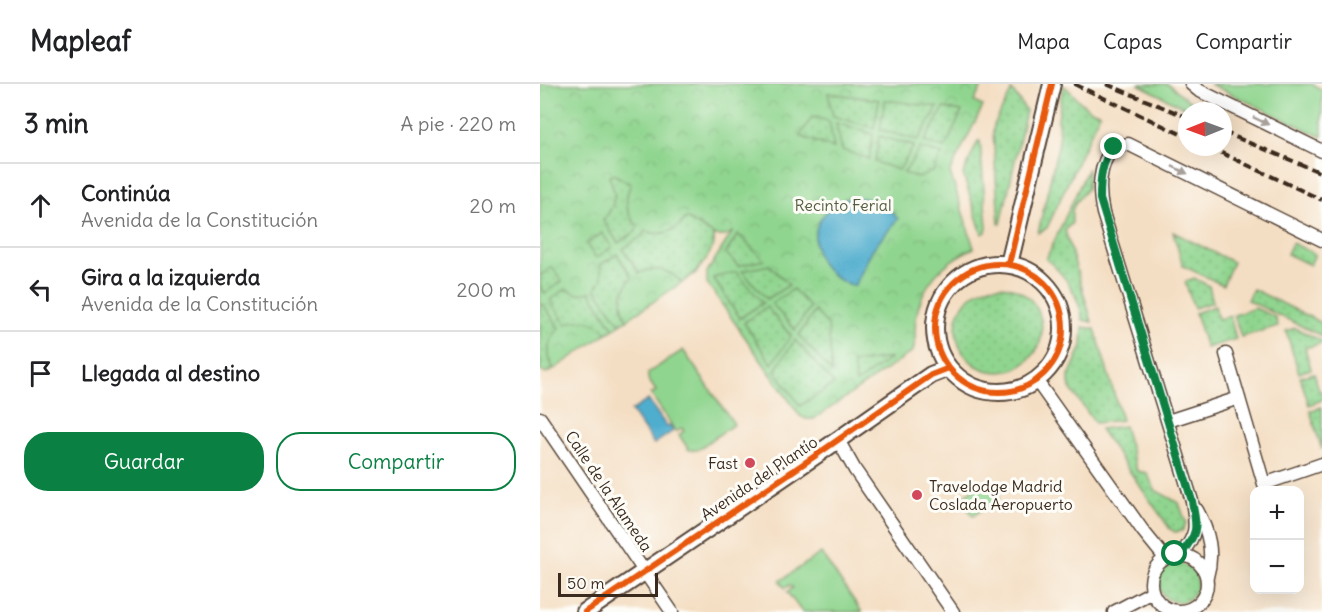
<!DOCTYPE html>
<html lang="es">
<head>
<meta charset="utf-8">
<style>
	:root { --surface:#fff; --page:#f2f2f2; --text:#202124; --muted:#757577; --line:#e0e0e0; --accent:#0b8043 }
	body { margin:0; font-family:Delius,sans-serif; background:var(--page); color:var(--text) }
	.controls { position:absolute; right:18px; bottom:18px; display:grid; overflow:hidden; border-radius:12px; box-shadow:0 6px 24px #0002 }
	.controls button { width:54px; height:54px; display:grid; place-items:center; padding:0; border:0; border-bottom:2px solid var(--line); background:var(--surface); color:var(--text); font:30px sans-serif }
	.compass { position:absolute; left:638px; top:18px; width:54px; height:54px; border-radius:50%; background:var(--surface); box-shadow:0 6px 24px #0002; rotate:269deg }
	.scale { position:absolute; left:18px; bottom:15px; width:100px; box-sizing:border-box; padding-left:6px; border:3px solid #3b2a1e; border-top:0; font-size:16px; line-height:21px; white-space:nowrap; color:#3b2a1e; -webkit-text-stroke:4px #fdfcf7; paint-order:stroke }
	.stop { position:absolute; width:18px; height:18px; margin:-14px; border:4px solid #0b8043; border-radius:50%; background:#fff }
	.stop.end { background:#0b8043; border-color:#fff; box-shadow:0 2px 6px #0008 }
	.list { margin:0; padding:0; list-style:none }
	h2 { display:flex; justify-content:space-between; align-items:center; height:78px; margin:0; padding:0 24px; font-size:26px }
	h2 small { font-size:20px; font-weight:400; color:var(--muted) }
	.list li { display:grid; grid-template-columns:39px 1fr auto; gap:18px; align-items:center; box-sizing:border-box; height:84px; padding:0 24px; border-top:2px solid var(--line) }
	.list b { display:block; font-size:22px; white-space:nowrap }
	.list p { margin:0; font-size:20px; white-space:nowrap; color:var(--muted) }
	.list em { font-size:20px; font-style:normal; color:var(--muted) }
	.actions { display:flex; gap:12px; padding:18px 24px }
	.actions a { flex:1; padding:14px 0; border:2px solid var(--accent); border-radius:24px; text-align:center; font-size:21px; color:var(--accent) }
	.actions .main { background:var(--accent); color:#fff }
	.icon { flex:none; width:33px; height:33px; fill:none; stroke:currentColor; stroke-width:2; stroke-linecap:round; stroke-linejoin:round }
	.map { position:relative; flex:none; width:782px; height:528px; overflow:hidden }
	header { display:flex; align-items:center; gap:36px; box-sizing:border-box; height:84px; padding:0 30px; background:var(--surface); border-bottom:2px solid var(--line) }
	header strong { font-size:28px }
	nav { display:flex; gap:33px; margin-inline-start:auto; font-size:21px }
	main { display:flex }
	aside { flex:1; background:var(--surface) }
	.map>svg:first-child { display:block }
	.grass { fill:#90d58f; stroke:#668056; stroke-width:1.5 }
	.park { fill:url(#park-crowns); stroke:#668056; stroke-width:1.5 }
	.garden { fill:url(#garden-dots); stroke:#668056; stroke-width:1.5 }
	.water { fill:#50adce; stroke:#466c76; stroke-width:1.5 }
	.lines { fill:none; stroke-linecap:round; stroke-linejoin:round }
	.street-casing { stroke:#574537; stroke-width:15 }
	.secondary-casing { stroke:#574537; stroke-width:20 }
	.street { stroke:#fff; stroke-width:12 }
	.secondary { stroke:#fff; stroke-width:16 }
	.rail { stroke:#3b2a1e; stroke-width:4; stroke-dasharray:9 4.5; stroke-linecap:butt }
	.cycleway-casing { stroke:#fdfcf7; stroke-width:10 }
	.cycleway { stroke:#e8590c; stroke-width:6 }
	.oneway { fill:#a79f9a }
	.route { stroke:#0b8043; stroke-width:8 }
	.poi-dot { fill:#d1495b; stroke:#fdfcf7; stroke-width:2 }
	.labels { text-anchor:middle; dominant-baseline:central; stroke-width:6; stroke-linejoin:round; paint-order:stroke }
	.park-label { font-size:16px; fill:#545d40; stroke:#fdfcf7 }
	.poi-label { font-size:16px; fill:#3b2a1e; stroke:#fdfcf7; text-anchor:end }
	.street-label { font-size:16px; fill:#3b2a1e; stroke:#fdfcf7 }
</style>
</head>
<body>
<header>
<strong>Mapleaf</strong>
<nav><a>Mapa</a><a>Capas</a><a>Compartir</a></nav>
</header>
<main>
<aside>
<h2>3 min<small>A pie · 220 m</small></h2>
<ul class="list">
<li><svg class="icon" aria-label="ahead" viewBox="0 0 24 24"><path d="M12 20V5M6 11l6-6 6 6"/></svg><div><b>Continúa</b><p>Avenida de la Constitución</p></div><em>20 m</em></li>
<li><svg class="icon" aria-label="left" viewBox="0 0 24 24"><path d="M17 20v-9H6M10 6l-5 5 5 5"/></svg><div><b>Gira a la izquierda</b><p>Avenida de la Constitución</p></div><em>200 m</em></li>
<li><svg class="icon" aria-label="arrive" viewBox="0 0 24 24"><path d="M6 21V4h12l-3 4 3 4H6"/></svg><div><b>Llegada al destino</b></div></li>
</ul>
<div class="actions"><a class="main">Guardar</a><a>Compartir</a></div>
</aside>
<div class="map">
<svg width="782" height="528" viewBox="0 0 782 528">
	<defs>
		<pattern id="park-crowns" width="20" height="18" patternUnits="userSpaceOnUse" patternTransform="scale(1.5)"><rect width="20" height="18" fill="#90d58f"/><path d="M2 6a3 3 0 1 1 6 0M12 15a3 3 0 1 1 6 0" fill="none" stroke="#7db77b"/></pattern>
		<pattern id="garden-dots" width="8" height="8" patternUnits="userSpaceOnUse" patternTransform="scale(1.5)"><rect width="8" height="8" fill="#90d58f"/><path d="M2 2h.1M6 6h.1" fill="none" stroke="#7db77b" stroke-width="1.8" stroke-linecap="round"/></pattern>
	</defs>
	<rect width="100%" height="100%" fill="#fdfcf7"/>
	<filter id="ink" filterUnits="userSpaceOnUse"><feTurbulence type="fractalNoise" baseFrequency=".0167" numOctaves="2"/><feDisplacementMap in="SourceGraphic" scale="12" xChannelSelector="R" yChannelSelector="G"/><feConvolveMatrix kernelMatrix="1 2 1 2 8 2 1 2 1" color-interpolation-filters="sRGB"/></filter>
	<filter id="wash" filterUnits="userSpaceOnUse"><feTurbulence type="fractalNoise" baseFrequency=".008" numOctaves="4" result="noise"/><feDisplacementMap in="SourceGraphic" scale="24" xChannelSelector="R" yChannelSelector="G"/><feGaussianBlur stdDeviation="1.35" result="paint"/><feColorMatrix in="noise" values="0 0 0 0 0 0 0 0 0 0 0 0 0 0 0 0 0 1.4 0 .05"/><feComposite in="paint" operator="in"/></filter>
	<g filter="url(#wash)">
		<rect width="100%" height="100%" fill="#f4dec3"/>
		<path class="grass" d="M598,0H628L652,19L666,27H651Z
			M670,0H772L782,6V53Z
			M143,266L194,340L157,366H149L139,351L144,347L142,344L136,348L111,310L116,307L108,295V289Z
			M447,396L459,414L433,432L420,414Z
			M281,469L322,528H262L247,508L253,504L250,501L245,504L240,497Z"/>
		<path class="park" d="M0,0H443L434,18L443,22L410,88L434,164C404,177 381,200 376,234C374,245 377,256 373,267L274,335H266L260,332L167,199V188L193,147L186,152H174V160L157,188L10,288L0,286Z"/>
		<path class="garden" d="M523,1C536,11 543,26 560,29L507,144L498,149L519,58L518,35Z
			M472,6L486,27L461,140L459,139L453,47L454,41Z
			M288,9L339,16L334,44L293,32Z
			M345,16L398,23L378,56L340,46Z
			M404,24L422,27L405,64L384,58Z
			M272,33L289,37L294,64L260,52Z
			M296,39L333,50L329,75L302,66Z
			M339,52L374,62L359,86L335,78Z
			M438,57H440L447,143L446,148L442,150L423,90Z
			M380,64L402,70L393,87L379,94L364,89Z
			M548,84L547,105C536,117 530,122 532,139L525,146L552,238L543,236C538,210 526,192 506,175Z
			M73,90L91,100C84,114 85,131 98,142L95,148L78,159L63,136C76,122 77,109 69,93Z
			M146,134L174,151C174,171 157,188 142,199C131,186 115,182 99,189L83,165L102,152L105,147C121,153 136,148 146,134Z
			M633,148L693,178L683,201L643,182Z
			M62,149L72,163L56,174L46,160Z
			M198,150L224,176L198,182L186,169Z
			M752,159L775,170L770,181L747,170Z
			M77,170L92,193C81,206 79,220 87,236L80,240L56,205L62,194L60,181Z
			M229,181L249,201L227,215L202,187Z
			M12,183L22,197L5,209L0,202V192Z
			M196,188L223,219L200,234L173,194Z
			M654,194L669,202L673,218L654,224L645,198Z
			M416 245a43 43 0 1 1 86 0a43 43 0 1 1-86 0Z
			M26,205L38,210L50,208L74,245L67,249C56,237 41,233 26,240L10,216Z
			M253,205L270,223L255,246L232,220Z
			M713,205L782,239V252L707,216Z
			M3,220L19,244C8,256 5,271 14,285L6,289L0,286V222Z
			M675,222L678,235L690,232L696,255L666,264L655,229Z
			M227,223L251,252L232,280L204,239Z
			M715,224L735,233L738,242L701,253L694,231Z
			M275,227L288,241L292,289L259,251Z
			M543,243L555,245L582,336L555,339L530,304L529,298V292L542,262Z
			M755,244L782,257V259L765,264L771,285L759,289L746,247Z
			M255,256L294,300L260,322L235,286Z
			M351,274L316,299L313,279Z
			M774,289L779,307H782V316L769,321L760,293Z
			M782,323V366L770,327Z
			M584,342L597,387L607,389L615,406L639,419L646,439L642,447L635,448L630,445L560,345Z
			M619 499a19 19 0 1 1 38 0a19 19 0 1 1-38 0Z"/>
		<path class="water" d="M309,114C330,112 345,118 358,135L332,166L315,202C265,189 260,130 309,114Z
			M108,316L127,343L130,342L133,347L114,360L91,327Z"/>
	</g>
	<g filter="url(#ink)">
		<g class="lines">
			<g class="street-casing">
				<path id="street" d="M651,0L658,6L782,67
					M686,270L724,400L782,380
					M496,296L603,447L625,474
					M0,334L132,528
					M628,337L699,314
					M298,356L315,386L413,528
					M657,426C669,448 674,469 667,493
					M641,470C658,450 656,442 652,417L563,129C558,107 558,80 574,63L588,60L782,156
					M611 499a28 28 0 1 1 56 0a28 28 0 1 1-56 0Z
					M574,528L612,508"/>
			</g>
			<g class="secondary-casing">
				<path id="secondary" d="M469,180L512,0
					M395 244a64 64 0 1 1 128 0a64 64 0 1 1-128 0Z
					M45,528L272,374L391,291L409,284"/>
			</g>
			<use href="#street" class="street"/>
			<use href="#secondary" class="secondary"/>
			<path class="rail" d="M534,0L647,53
				M566,0L647,33
				M683,48L782,89
				M669,63L782,116"/>
			<g class="cycleway-casing">
				<path id="cycleway" d="M469,180L512,0
					M395 244a64 64 0 1 1 128 0a64 64 0 1 1-128 0Z
					M45,528L272,374L391,291L409,284"/>
			</g>
			<use href="#cycleway" class="cycleway"/>
		</g>
		<defs><path id="oneway-solid" d="M-6-.8H1V-3.2L6.5 0L1 3.2V.8H-6Z" transform="scale(1.5)"/></defs>
		<g class="oneway">
			<use href="#oneway-solid" transform="translate(721 37) rotate(26)"/>
			<use href="#oneway-solid" transform="translate(640 86) rotate(26)"/>
		</g>
	</g>
	<g class="lines" filter="url(#ink)">
		<path class="route" d="M574,63C561,77 560,97 560,115L652,417C657,444 659,448 641,470H635"/>
	</g>
	<g class="poi-dot">
		<circle cx="210" cy="379" r="6"/>
		<circle cx="377" cy="411" r="6"/>
	</g>
	<g class="labels">
		<g class="park-label">
			<text x="303" y="121">Recinto Ferial</text>
		</g>
		<g class="poi-label">
			<text x="198" y="379">Fast</text>
			<text x="389" y="402" text-anchor="start">Travelodge Madrid<tspan x="389" dy="18">Coslada Aeropuerto</tspan></text>
		</g>
		<g class="street-label">
			<text transform="translate(219 394) rotate(-34)">Avenida del Plantío</text>
			<text transform="translate(69 407) rotate(56)">Calle de la Alameda</text>
		</g>
	</g>
</svg>
<div class="controls">
<button>+</button>
<button>−</button>
</div>
<svg class="compass" viewBox="-18 -18 36 36"><path d="M0-13l5 13h-10z" fill="#e53935"/><path d="M0 13l5-13h-10z" fill="#757577"/></svg>
<div class="scale">50 m</div>
<div class="stop" style="left:635px;top:470px"></div>
<div class="stop end" style="left:574px;top:63px"></div>
</div>
</main>
</body>
</html>
